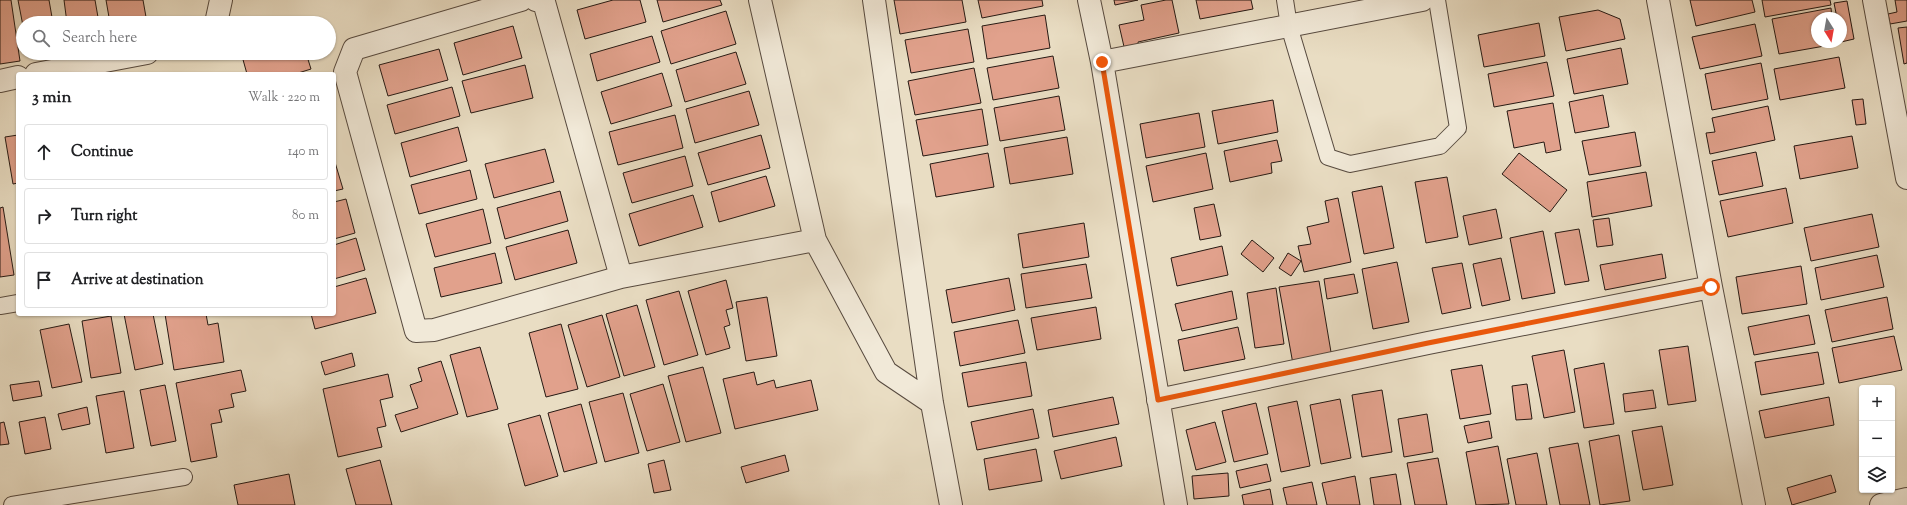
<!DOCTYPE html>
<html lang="en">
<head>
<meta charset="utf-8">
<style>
	:root { --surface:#fff; --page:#f2f2f2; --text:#202124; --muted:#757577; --line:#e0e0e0 }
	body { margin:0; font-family:"Sorts Mill Goudy",serif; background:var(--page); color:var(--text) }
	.controls { position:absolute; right:12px; bottom:12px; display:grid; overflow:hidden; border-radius:4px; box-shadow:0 1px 3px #0004 }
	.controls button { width:36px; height:36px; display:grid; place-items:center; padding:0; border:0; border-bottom:1px solid var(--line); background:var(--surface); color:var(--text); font:20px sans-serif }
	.compass { position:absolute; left:1811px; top:12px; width:36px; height:36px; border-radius:50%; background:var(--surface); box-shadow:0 1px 3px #0004; rotate:169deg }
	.stop { position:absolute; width:12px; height:12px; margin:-9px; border:3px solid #ea580c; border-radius:50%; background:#fff }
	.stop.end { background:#ea580c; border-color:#fff; box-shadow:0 1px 4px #0008 }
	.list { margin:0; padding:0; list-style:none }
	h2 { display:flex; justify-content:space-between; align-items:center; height:52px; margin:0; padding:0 16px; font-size:17px }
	h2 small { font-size:13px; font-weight:400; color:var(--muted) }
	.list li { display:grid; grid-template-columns:26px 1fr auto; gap:12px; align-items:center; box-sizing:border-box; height:56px; margin:0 8px 8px; padding:0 8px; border:1px solid var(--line); border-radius:4px }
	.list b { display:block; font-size:15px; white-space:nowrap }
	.list em { font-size:13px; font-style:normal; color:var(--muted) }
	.icon { flex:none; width:22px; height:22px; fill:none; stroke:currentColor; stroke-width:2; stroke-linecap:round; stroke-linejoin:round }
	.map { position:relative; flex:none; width:1907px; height:505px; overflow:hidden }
	.search { position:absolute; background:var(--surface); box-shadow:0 1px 3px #0004; left:16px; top:16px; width:320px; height:44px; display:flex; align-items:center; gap:10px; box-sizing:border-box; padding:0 14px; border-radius:22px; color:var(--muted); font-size:15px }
	.panel { position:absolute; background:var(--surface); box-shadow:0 1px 3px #0004; left:16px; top:72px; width:320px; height:244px; border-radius:4px }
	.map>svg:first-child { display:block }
	.building { fill:#e1a18c; stroke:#261913 }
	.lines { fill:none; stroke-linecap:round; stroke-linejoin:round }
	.service-casing { stroke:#574a3f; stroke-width:18 }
	.minor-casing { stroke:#574a3f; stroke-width:24 }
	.service { stroke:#f1e9d8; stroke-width:16 }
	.minor { stroke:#f1e9d8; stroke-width:22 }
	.route { stroke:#ea580c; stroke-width:5 }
</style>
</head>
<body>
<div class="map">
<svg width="1907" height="505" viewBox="0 0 1907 505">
	<rect width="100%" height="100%" fill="#e9ddc3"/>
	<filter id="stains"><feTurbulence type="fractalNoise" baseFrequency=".005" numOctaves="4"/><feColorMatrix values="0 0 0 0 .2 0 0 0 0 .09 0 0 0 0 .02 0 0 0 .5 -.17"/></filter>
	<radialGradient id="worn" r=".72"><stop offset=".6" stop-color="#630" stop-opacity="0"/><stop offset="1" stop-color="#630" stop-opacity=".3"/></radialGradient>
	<path class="building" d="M0,0H11L20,61L0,64Z
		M18,0H49L53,23H23V26Z
		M64,0H95L99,23H67Z
		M106,0H143L146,17L110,23Z
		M613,0H640L646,22L585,39L577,10Z
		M657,0H720L722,5L663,22Z
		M894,0H962L966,22L900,34Z
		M978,0H1042L1043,6L982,18Z
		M1114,0H1138L1115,5Z
		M1166,0H1172L1179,33L1138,42L1139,48L1125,51L1119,25L1144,20L1141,5Z
		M1196,0H1251L1253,9L1200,19Z
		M1690,0H1752L1755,12L1696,26Z
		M1762,0H1830L1831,5L1765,17Z
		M1895,0H1907V21L1890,24L1888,14L1897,12Z
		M1847,1L1854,39L1841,42V18H1837L1834,3Z
		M1831,8L1832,18H1817V42H1836V44L1779,54L1772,19Z
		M1598,10L1620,19L1625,39L1566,51L1559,17Z
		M726,11L736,44L671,64L661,31Z
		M1045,15L1050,48L987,59L982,26Z
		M1539,23L1545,56L1484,67L1478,35Z
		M1755,24L1762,56L1700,69L1692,37Z
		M513,26L522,58L463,75L454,43Z
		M1907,27V63L1904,64L1898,28Z
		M968,29L974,62L911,73L905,40Z
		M652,36L660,62L597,81L590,54Z
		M1621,48L1628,84L1574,94L1567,59Z
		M439,49L448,80L388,96L379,65Z
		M736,52L746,84L685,102L676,70Z
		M252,53H306L311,69L295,74H247L242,56Z
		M1053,56L1059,88L993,100L987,68Z
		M1839,57L1845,88L1780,100L1774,69Z
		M1547,62L1554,96L1494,107L1488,74Z
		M1761,63L1768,99L1712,110L1705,74Z
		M525,65L533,98L471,113L462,81Z
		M974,68L981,103L915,115L908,81Z
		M662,73L672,106L611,124L601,92Z
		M452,87L460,116L395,134L387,105Z
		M749,91L759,125L695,143L686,109Z
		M1603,95L1609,127L1575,133L1569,102Z
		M1059,96L1065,130L1000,141L994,108Z
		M1863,99L1866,124L1856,125L1852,100Z
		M1273,100L1278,132L1218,144L1212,111Z
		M1553,103L1561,150L1546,153L1544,142L1514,148L1507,111Z
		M1768,106L1775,140L1710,154L1706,133L1715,132L1712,118Z
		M982,109L988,145L923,156L916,120Z
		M1199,113L1205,147L1146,158L1140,124Z
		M675,115L683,148L618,165L609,132Z
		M458,127L467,161L410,177L401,143Z
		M1635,132L1641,166L1589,175L1582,141Z
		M18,135V183L13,184L5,137Z
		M761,135L770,168L708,185L698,153Z
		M1852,136L1858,168L1800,179L1794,146Z
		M1067,137L1073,174L1010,184L1004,148Z
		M1277,140L1282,161L1271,163L1272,173L1230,182L1224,151Z
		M545,149L554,182L494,198L485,164Z
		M1756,152L1763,186L1719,195L1712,161Z
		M988,153L994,187L936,197L930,164Z
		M1206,153L1213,189L1153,202L1146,166Z
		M1519,153L1567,190L1550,212L1502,174Z
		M685,156L693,186L632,203L623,173Z
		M334,159L343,189L334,191Z
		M470,170L477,199L419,214L411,185Z
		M1646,172L1652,206L1592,217L1587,182Z
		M766,176L775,206L719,222L711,192Z
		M1447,177L1458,237L1426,243L1415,182Z
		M1382,186L1394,248L1364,254L1352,192Z
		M1786,188L1793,223L1728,237L1720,201Z
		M560,191L568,221L505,239L497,208Z
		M693,195L703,227L639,246L629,214Z
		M1338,198L1351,262L1304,272L1298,246L1311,244L1307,227L1329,222L1325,201Z
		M346,199L355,233L334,239V202Z
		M1214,204L1221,236L1200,240L1194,208Z
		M3,207L14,275L0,277V208Z
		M483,209L491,243L435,257L426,224Z
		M1496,209L1502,238L1469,245L1463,216Z
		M1872,214L1879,247L1811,261L1804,228Z
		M1609,218L1613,245L1597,247L1593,220Z
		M1084,223L1089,257L1023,268L1018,234Z
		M1579,229L1589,281L1565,285L1555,233Z
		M568,230L577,263L515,280L506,247Z
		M1543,231L1555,293L1522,299L1510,238Z
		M356,238L365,270L334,279V245Z
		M1252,240L1274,258L1263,272L1241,254Z
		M1222,246L1228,275L1177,286L1171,258Z
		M495,253L502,283L441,297L434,268Z
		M1288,253L1301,261L1291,276L1279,268Z
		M1662,254L1666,278L1605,290L1600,265Z
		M1877,255L1884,287L1821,300L1815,268Z
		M1501,258L1510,300L1482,306L1473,264Z
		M1397,262L1409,322L1373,329L1362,269Z
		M1462,263L1471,308L1442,314L1432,268Z
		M1086,264L1092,298L1026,308L1021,274Z
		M1801,266L1807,304L1742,314L1736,277Z
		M1354,274L1358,293L1327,299L1324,279Z
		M366,278L376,313L315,329L311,314H334V287Z
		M1009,278L1015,310L952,323L946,290Z
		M726,280L733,308L726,310L730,325L724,327L730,348L706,355L688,291Z
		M1319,281L1332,358L1293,364L1279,287Z
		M1276,288L1284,344L1255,348L1247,293Z
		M679,291L698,355L664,365L646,300Z
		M1232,291L1237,319L1182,331L1175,304Z
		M767,297L777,356L746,361L736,302Z
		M1887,297L1893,329L1832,342L1825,310Z
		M637,305L655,367L624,376L606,314Z
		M1096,307L1101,339L1037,350L1031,318Z
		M124,314H153L163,364L135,370Z
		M165,314H206L208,325L218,323L224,362L174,370Z
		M602,315L620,377L587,387L568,325Z
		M1809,315L1815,344L1754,355L1748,327Z
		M111,316L121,373L91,378L82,321Z
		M1018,320L1025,353L960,366L954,332Z
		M69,324L82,382L52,388L40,330Z
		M561,324L578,389L546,397L529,333Z
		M1238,327L1245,359L1184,371L1178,340Z
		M1894,336L1902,370L1839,383L1832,348Z
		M1688,346L1696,401L1668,405L1659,350Z
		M480,347L498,409L467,417L450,355Z
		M1564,350L1575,412L1544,418L1532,356Z
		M1818,352L1824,384L1761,395L1755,362Z
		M352,353L355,366L325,375L321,362Z
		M441,361L458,414L401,432L395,415L418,408L410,385L422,381L418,368Z
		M1026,362L1032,396L968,407L962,373Z
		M1604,363L1614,424L1584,428L1574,369Z
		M1482,365L1491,414L1460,419L1451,370Z
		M703,367L721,433L686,442L668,376Z
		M241,370L246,391L231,394L234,407L219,410L222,422L211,424L217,457L191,462L176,383Z
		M754,372L757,385L774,380L776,388L811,380L818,410L735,429L723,379Z
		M388,374L393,397L380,400L386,426L377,428L382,447L338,457L323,389Z
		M39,381L42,396L13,401L10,385Z
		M663,384L680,442L647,451L630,394Z
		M1527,384L1532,419L1516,420L1512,386Z
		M165,385L176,441L151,446L140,390Z
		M1382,390L1392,452L1362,457L1352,395Z
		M1653,390L1656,408L1625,412L1623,394Z
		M124,391L134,448L106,453L96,396Z
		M623,393L639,453L605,462L589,402Z
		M1113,397L1119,424L1053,437L1048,410Z
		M1829,397L1834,425L1765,438L1759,411Z
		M1340,399L1351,458L1321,464L1310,405Z
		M1297,401L1310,466L1281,472L1268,407Z
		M1256,403L1268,454L1234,462L1222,411Z
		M581,404L597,463L564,472L548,413Z
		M87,407L90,424L62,430L58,414Z
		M1033,409L1039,438L977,450L971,422Z
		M1427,414L1433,452L1404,457L1398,419Z
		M540,415L558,476L525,486L508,424Z
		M45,417L51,449L25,454L19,422Z
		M1489,421L1492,438L1468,443L1464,426Z
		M4,422L9,444L0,445V423Z
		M1215,422L1226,462L1196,470L1186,430Z
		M1662,426L1673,485L1643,490L1632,431Z
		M1619,435L1630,501L1600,505L1589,441Z
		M1116,437L1122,466L1061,479L1054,451Z
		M1578,443L1590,505H1560L1549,448Z
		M1498,446L1509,504L1476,505L1466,452Z
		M1036,449L1042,481L989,490L984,459Z
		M1537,453L1547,505H1516L1507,459Z
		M785,455L789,471L746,483L741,467Z
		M1438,458L1447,505H1415L1407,463Z
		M380,460L392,505H356L346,469Z
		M664,460L671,490L654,493L648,464Z
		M1267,464L1271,481L1240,488L1236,471Z
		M1228,473L1229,496L1194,499L1192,476Z
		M289,474L295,505H238L234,485Z
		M1396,474L1401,505H1374L1370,478Z
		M1831,475L1836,492L1792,505L1787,488Z
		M1355,476L1360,505H1327L1322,483Z
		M1312,482L1317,505H1287L1283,488Z
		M1270,489L1273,505H1244L1242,495Z"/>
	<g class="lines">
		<g class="service-casing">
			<path id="service" d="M1285,0L1289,26L1328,157L1350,164L1440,146L1458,128L1437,0
				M0,306L18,303
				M12,505L184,477"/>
		</g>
		<g class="minor-casing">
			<path id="minor" d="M521,0L354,49L345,72L416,331L434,330L621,277L815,240
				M536,0L544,2L621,277
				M760,0L815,240L886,372L932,403
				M874,0L932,403L951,505
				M1089,0L1102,62L1176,505
				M1658,0L1711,287L1754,505
				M1874,0L1907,178
				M216,23L221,0
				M1102,62L1422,0
				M36,74L147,53
				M0,81L18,77
				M1158,400L1428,343L1711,287
				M1881,505L1907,499"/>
		</g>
		<use href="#service" class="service"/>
		<use href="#minor" class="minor"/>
	</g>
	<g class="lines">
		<path class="route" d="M1102,62L1158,400L1428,343L1711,287"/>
	</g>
	<rect width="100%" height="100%" filter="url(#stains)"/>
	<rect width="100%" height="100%" fill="url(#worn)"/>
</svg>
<div class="controls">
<button>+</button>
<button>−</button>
<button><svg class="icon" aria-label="layers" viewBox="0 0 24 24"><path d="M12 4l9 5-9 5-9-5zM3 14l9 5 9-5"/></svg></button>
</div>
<svg class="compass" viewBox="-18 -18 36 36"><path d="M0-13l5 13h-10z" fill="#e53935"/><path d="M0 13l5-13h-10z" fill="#757577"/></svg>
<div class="stop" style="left:1711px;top:287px"></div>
<div class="stop end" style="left:1102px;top:62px"></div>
<div class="search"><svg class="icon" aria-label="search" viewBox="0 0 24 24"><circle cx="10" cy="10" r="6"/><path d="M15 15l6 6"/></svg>Search here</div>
<section class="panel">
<h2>3 min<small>Walk · 220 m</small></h2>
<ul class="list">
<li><svg class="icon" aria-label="ahead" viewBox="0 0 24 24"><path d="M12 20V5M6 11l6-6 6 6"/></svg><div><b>Continue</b></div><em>140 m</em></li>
<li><svg class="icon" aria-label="right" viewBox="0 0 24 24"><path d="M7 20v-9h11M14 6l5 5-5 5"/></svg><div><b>Turn right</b></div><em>80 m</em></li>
<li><svg class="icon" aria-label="arrive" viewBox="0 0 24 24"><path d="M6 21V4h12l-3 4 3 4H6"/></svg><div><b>Arrive at destination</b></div></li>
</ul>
</section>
</div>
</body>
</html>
